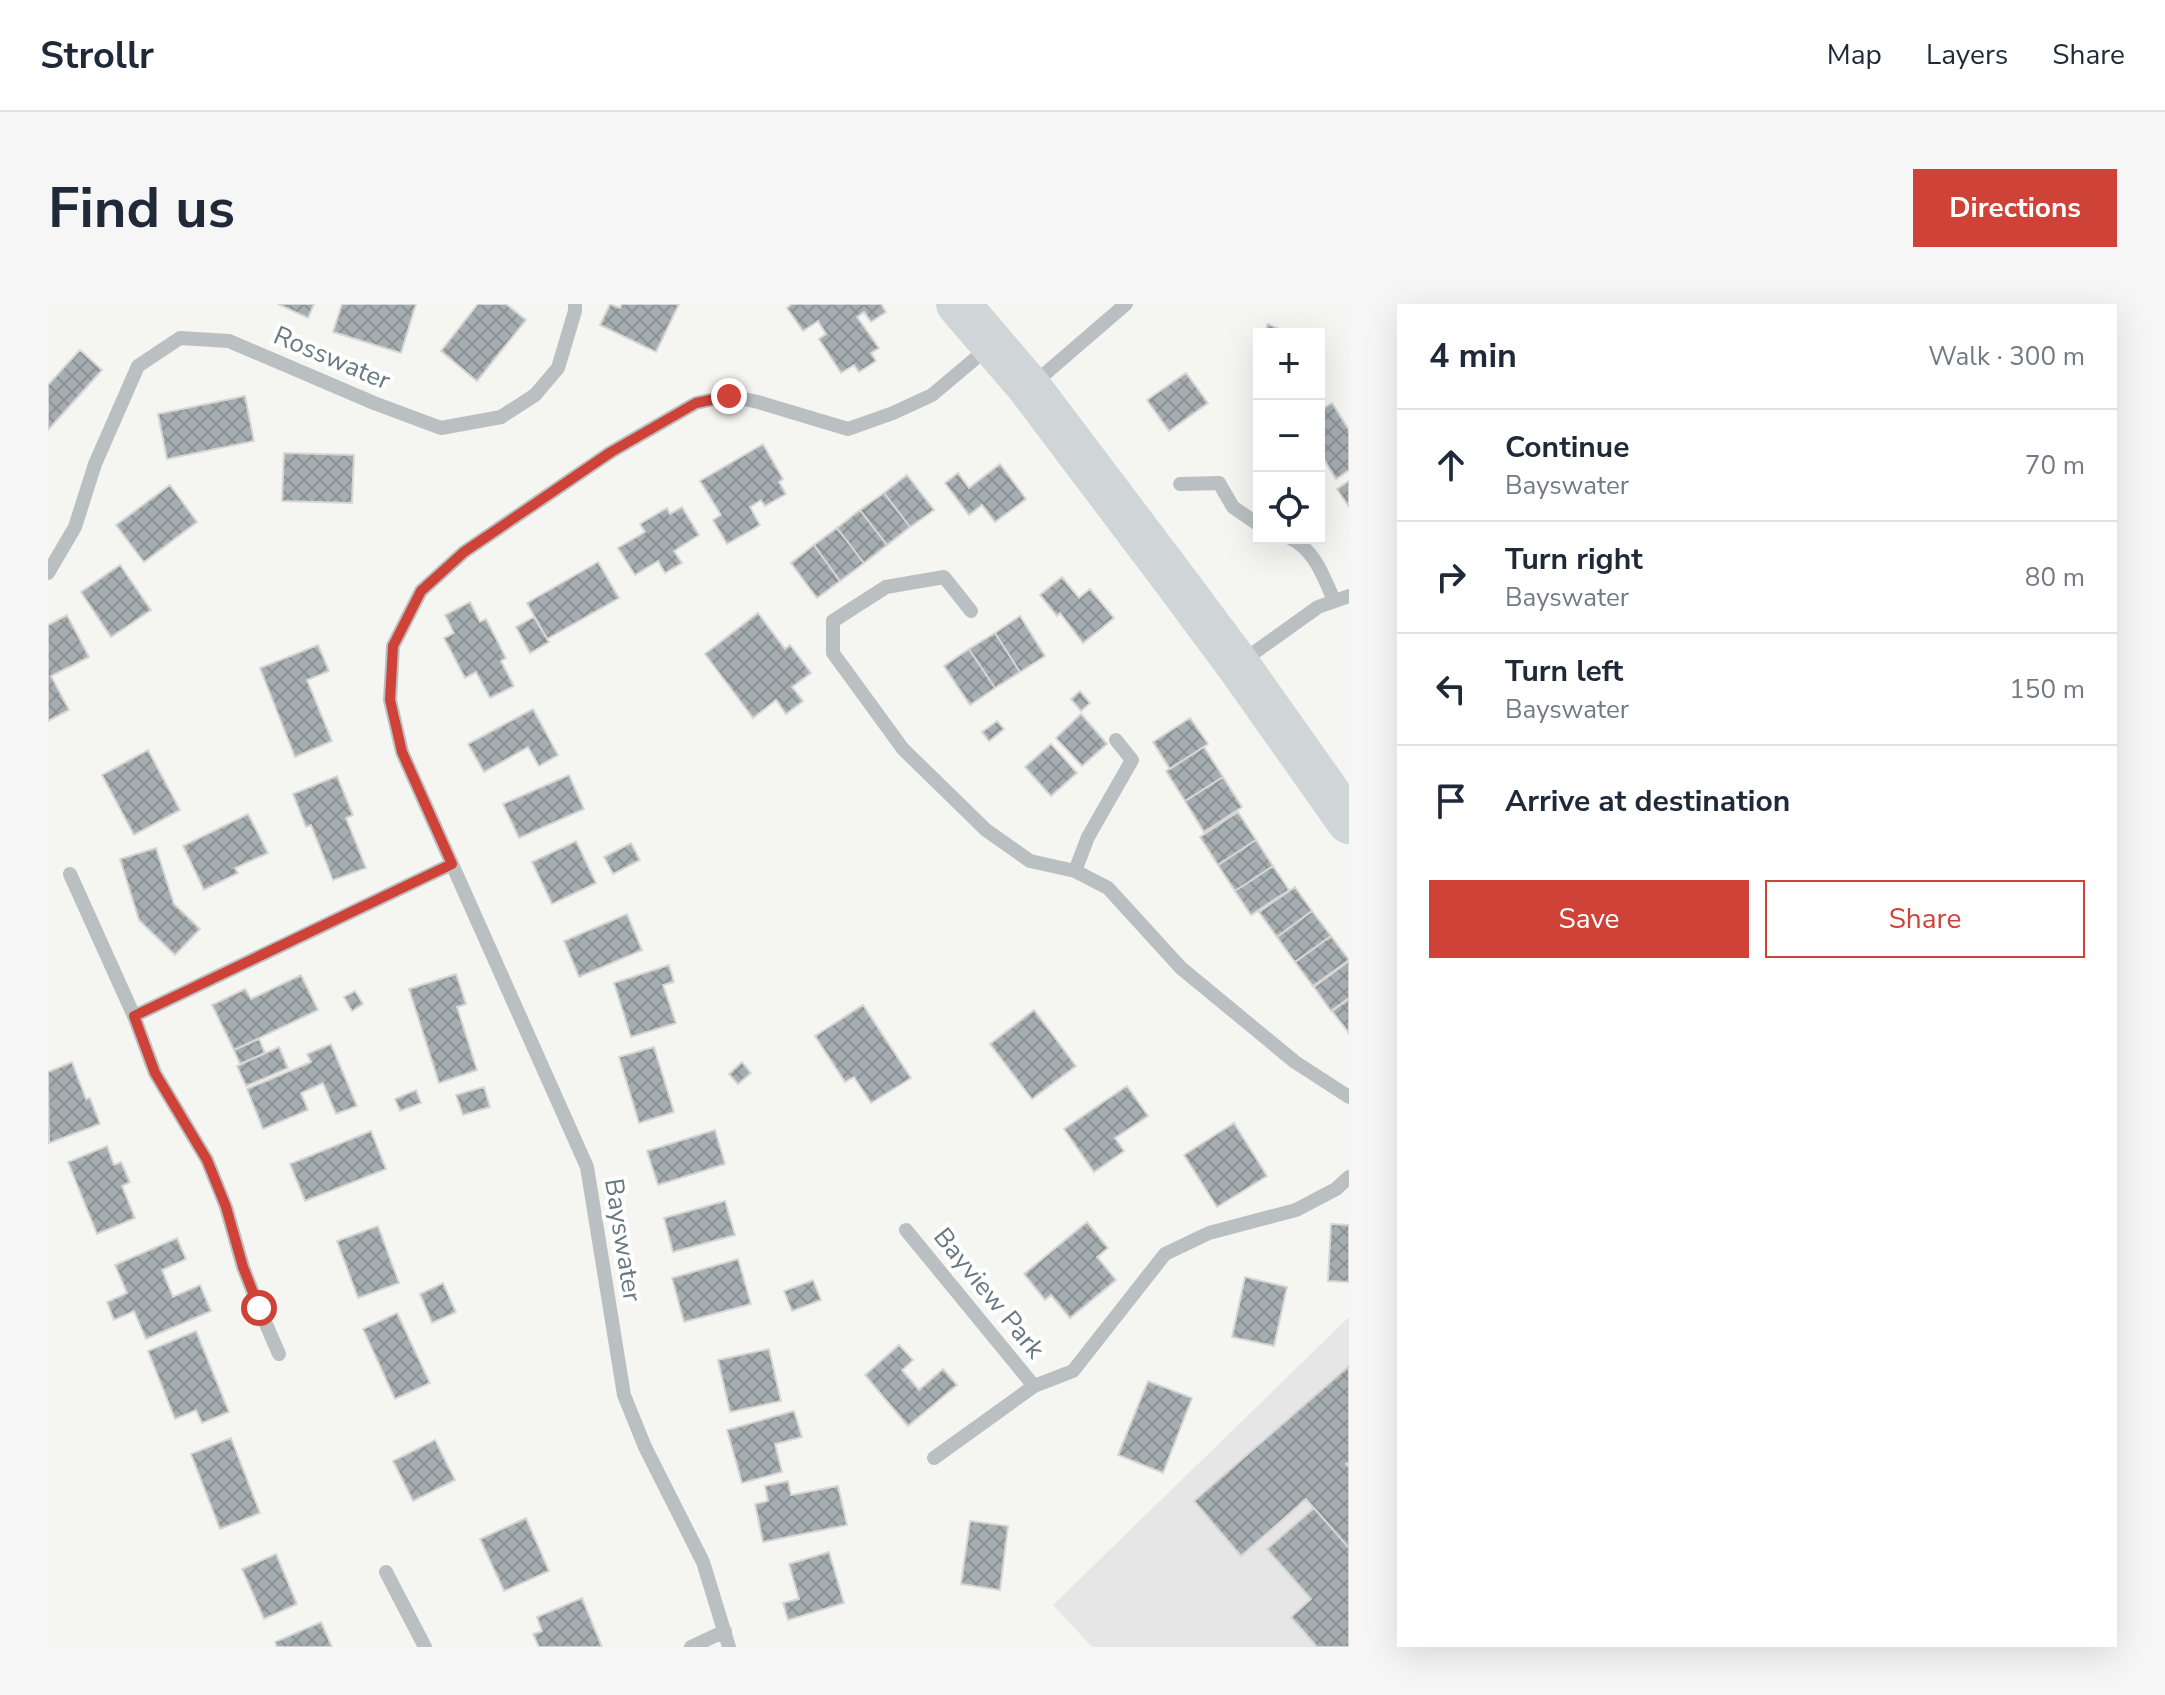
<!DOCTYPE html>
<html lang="en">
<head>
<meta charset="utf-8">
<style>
	:root { --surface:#fff; --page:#f6f6f7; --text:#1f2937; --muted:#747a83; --line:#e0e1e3; --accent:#cf4238 }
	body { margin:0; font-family:"Nunito Sans",sans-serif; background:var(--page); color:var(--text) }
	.controls { position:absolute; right:24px; top:24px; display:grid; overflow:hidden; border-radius:0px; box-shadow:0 8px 32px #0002 }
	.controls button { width:72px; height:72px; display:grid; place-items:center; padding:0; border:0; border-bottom:2px solid var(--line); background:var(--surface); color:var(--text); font:40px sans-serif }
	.stop { position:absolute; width:24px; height:24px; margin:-18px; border:6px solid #cf4238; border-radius:50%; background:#fff }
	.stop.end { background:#cf4238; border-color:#fff; box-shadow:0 2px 8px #0008 }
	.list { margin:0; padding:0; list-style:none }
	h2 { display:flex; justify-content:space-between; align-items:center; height:104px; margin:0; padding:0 32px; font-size:34px }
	h2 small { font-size:26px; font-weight:400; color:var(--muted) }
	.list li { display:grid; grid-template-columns:52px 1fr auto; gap:24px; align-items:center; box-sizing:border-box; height:112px; padding:0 32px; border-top:2px solid var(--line) }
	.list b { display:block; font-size:30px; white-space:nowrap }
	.list p { margin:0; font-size:26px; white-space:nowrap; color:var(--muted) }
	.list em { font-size:26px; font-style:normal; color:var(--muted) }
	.actions { display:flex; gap:16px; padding:24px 32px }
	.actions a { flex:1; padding:18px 0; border:2px solid var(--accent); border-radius:0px; text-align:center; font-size:28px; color:var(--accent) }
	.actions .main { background:var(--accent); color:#fff }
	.icon { flex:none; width:44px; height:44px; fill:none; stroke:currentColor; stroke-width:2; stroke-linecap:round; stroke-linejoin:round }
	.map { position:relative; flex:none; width:1301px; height:1343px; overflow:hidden; border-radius:0px }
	header { display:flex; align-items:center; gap:48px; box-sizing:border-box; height:112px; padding:0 40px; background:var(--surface); border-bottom:2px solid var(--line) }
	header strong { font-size:38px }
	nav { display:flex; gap:44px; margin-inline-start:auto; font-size:28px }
	.intro { display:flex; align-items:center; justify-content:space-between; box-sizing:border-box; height:192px; padding:0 48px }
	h1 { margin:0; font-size:56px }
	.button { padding:20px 36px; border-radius:0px; background:var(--accent); color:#fff; font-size:28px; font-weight:700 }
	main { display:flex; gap:48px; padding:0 48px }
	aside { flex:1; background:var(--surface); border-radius:0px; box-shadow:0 8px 32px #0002 }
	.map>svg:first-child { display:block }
	.built { fill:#e6e6e6 }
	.building { fill:url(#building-cross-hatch); stroke:#d7d6d5; stroke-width:2 }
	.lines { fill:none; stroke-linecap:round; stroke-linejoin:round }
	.minor { stroke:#bac0c2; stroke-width:14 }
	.highway { stroke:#d0d5d7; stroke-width:44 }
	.route { stroke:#cf4238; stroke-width:10 }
	.labels { text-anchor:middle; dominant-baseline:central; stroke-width:8; stroke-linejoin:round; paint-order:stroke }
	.street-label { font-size:26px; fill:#677980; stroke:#fff }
</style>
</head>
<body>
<header>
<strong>Strollr</strong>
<nav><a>Map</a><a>Layers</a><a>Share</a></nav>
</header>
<div class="intro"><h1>Find us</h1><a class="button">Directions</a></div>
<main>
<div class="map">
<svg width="1301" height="1343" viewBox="0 0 1301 1343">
	<defs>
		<pattern id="building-cross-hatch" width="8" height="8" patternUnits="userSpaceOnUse" patternTransform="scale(2)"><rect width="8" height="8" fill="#a5adb1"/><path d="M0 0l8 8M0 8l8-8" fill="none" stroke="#8a9295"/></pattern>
	</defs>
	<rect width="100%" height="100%" fill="#f5f5f2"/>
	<path class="built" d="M1301,1013V1343H1044L1005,1301Z"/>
	<path class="building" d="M230,0H266L260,14Z
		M294,0H368L353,49L285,28Z
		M430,0H458L478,16L429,77L393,47Z
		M562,0L572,4L574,0H631L608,48L552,21Z
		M744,0H833L838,8L823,18L816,8L809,13L831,44L823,49L828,57L811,68L806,61L793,69L771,35L778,30L770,17L755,27L739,4Z
		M1220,20L1242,30H1215Z
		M32,46L54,66L0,126V81Z
		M1138,69L1160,99L1121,127L1099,96Z
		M197,92L206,137L119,155L110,110Z
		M1284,99L1301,126V166L1288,175L1271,147V107Z
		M715,140L735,175L731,178L738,190L717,202L713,196L702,203L712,221L679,240L665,216L673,211L652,177Z
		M236,149L306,151L304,199L234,197Z
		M952,160L978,195L947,218L934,201L921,211L897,179L910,169L921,184Z
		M859,171L886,206L862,223L836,189Z
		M1301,177V203L1289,185Z
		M122,181L149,218L96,258L68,221Z
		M836,189L862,223L839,241L812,206Z
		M634,203L651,231L626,247L634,259L617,269L610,257L587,271L570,244L597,228L592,220L619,204L622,210Z
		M812,206L839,241L816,259L789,224Z
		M789,224L816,259L792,277L766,241Z
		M766,241L792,277L769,294L743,259Z
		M550,258L571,294L499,335L479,299Z
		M72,261L103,306L63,333L33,288Z
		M1014,273L1031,294L1042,285L1066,314L1035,339L1012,309L1009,312L992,291Z
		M422,298L432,318L438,315L458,354L453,357L466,382L442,394L428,368L417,374L396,334L406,329L397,311Z
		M710,309L737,345L742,341L763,369L744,383L755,397L738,410L728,396L705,414L657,350Z
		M19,311L41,353L3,372L21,406L0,417V321Z
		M972,312L997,352L972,368L947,329Z
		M486,313L501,338L482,349L468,323Z
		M947,329L972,368L947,384L921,345Z
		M270,341L281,367L259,376L284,437L247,453L212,364Z
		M921,345L947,384L922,401L896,362Z
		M1032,387L1042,399L1033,407L1023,395Z
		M485,405L510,451L491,462L480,443L436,468L420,440Z
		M1033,410L1059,440L1034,462L1008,434Z
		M1142,414L1160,440L1122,465L1105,438Z
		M949,417L956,425L941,437L934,428Z
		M1003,440L1029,469L1003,492L977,463Z
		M1156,443L1175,473L1137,497L1118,467Z
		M100,446L132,506L86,531L54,471Z
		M521,471L536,505L471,534L455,500Z
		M289,472L305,511L298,514L318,564L285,576L263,521L258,523L245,490Z
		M1175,473L1194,503L1156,528L1137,497Z
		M1190,508L1208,536L1170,561L1152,533Z
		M200,510L220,549L187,564L190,569L156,586L135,542Z
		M1208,536L1225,562L1187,587L1170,561Z
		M528,537L548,579L504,600L484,558Z
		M583,539L592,556L565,570L556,553Z
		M108,544L126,600L152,625L127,651L91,616L72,555Z
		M1225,562L1241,586L1203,611L1187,587Z
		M1247,583L1264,607L1229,633L1211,608Z
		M1264,607L1283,632L1247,658L1229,633Z
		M579,610L594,646L531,673L516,637Z
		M1283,632L1301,656L1265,682L1247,658Z
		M1301,657V694L1283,707L1266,683Z
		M621,661L626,678L615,681L628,719L583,733L566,679Z
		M408,670L418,700L409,703L429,766L391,779L361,685Z
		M253,671L270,706L186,746L164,701L197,685L203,695Z
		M307,687L315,700L304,707L296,693Z
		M1301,695V729L1284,707Z
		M815,701L863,774L823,799L806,773L797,778L767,732Z
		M986,706L1028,762L984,795L942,740Z
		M211,735L217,749L192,760L186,746Z
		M283,740L309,802L288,810L275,779L253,789L260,806L215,825L199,785L263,758L259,750Z
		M231,743L240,764L198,782L189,762Z
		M606,743L626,808L591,819L571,753Z
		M24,758L38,795L42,794L52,820L1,839L0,768Z
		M694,758L703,769L690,780L681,770Z
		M1079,782L1100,812L1067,834L1076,847L1046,868L1016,825Z
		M436,783L442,803L415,811L408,791Z
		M368,786L373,799L352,807L347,795Z
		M1186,819L1219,872L1169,903L1136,851Z
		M667,826L677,860L610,881L599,847Z
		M323,827L338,865L257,897L242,860Z
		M59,842L66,861L73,858L82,878L74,882L87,914L49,930L20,858Z
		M677,897L687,931L625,948L616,914Z
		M1039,918L1060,944L1049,953L1068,976L1022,1014L1003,991L997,996L976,970Z
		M1283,920L1301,921V978L1280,977Z
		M330,922L351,979L310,994L289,937Z
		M129,934L138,955L114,966L125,993L152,981L163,1007L98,1035L86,1007L66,1016L59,998L79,989L67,961Z
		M690,955L703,1000L636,1018L624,974Z
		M1197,973L1239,983L1226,1042L1184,1033Z
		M765,976L773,996L744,1007L736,987Z
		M395,979L408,1008L384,1019L372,990Z
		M349,1009L382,1079L347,1095L315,1025Z
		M148,1027L181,1108L154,1119L148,1106L127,1115L100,1047Z
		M851,1041L865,1056L854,1066L871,1086L895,1065L909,1081L860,1122L817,1071Z
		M721,1045L733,1097L682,1108L670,1056Z
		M1301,1062V1158L1298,1160L1301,1163V1244L1258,1195L1193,1252L1146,1197Z
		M1100,1077L1144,1094L1115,1169L1070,1151Z
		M746,1107L754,1133L727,1140L734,1168L694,1179L679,1126Z
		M183,1134L212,1209L172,1225L143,1150Z
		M387,1136L407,1176L365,1197L345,1157Z
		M740,1177L743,1191L790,1182L799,1221L715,1238L707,1200L720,1197L717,1182Z
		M1266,1204L1301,1244V1343H1269L1243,1313L1263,1295L1219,1245Z
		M478,1214L501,1267L456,1287L432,1235Z
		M922,1217L960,1222L952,1286L913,1280Z
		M781,1248L796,1299L740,1316L735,1299L751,1295L741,1260Z
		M228,1250L249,1300L216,1315L194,1265Z
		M534,1294L554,1343H491L485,1330L494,1327L489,1313Z
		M273,1318L284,1343H229L227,1338Z"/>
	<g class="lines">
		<path class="minor" d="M984,81L1078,0
			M1132,180L1171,179L1185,203L1211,221
			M1242,234C1267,246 1275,272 1286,296
			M0,269L27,223L47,160L90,62L132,34L181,37L326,99L393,124L453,113L487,91L510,64L527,7V0
			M923,307L896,273L838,283L785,317V349L855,445L938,526L982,557L1027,567L1060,584L1133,664L1247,758L1301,793
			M1193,358L1270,303L1301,292
			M1027,567L1040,533L1084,456L1068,436
			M22,570L86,712L107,769L159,856L178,903L195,963L211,1004L231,1050
			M86,712L404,560
			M858,926L986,1082
			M886,1154L986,1082L1025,1067L1117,950L1161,929L1248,906L1288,885L1301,873
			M338,1268L377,1343
			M643,1343L677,1327
			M681,1343L655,1258L597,1143L576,1091L539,863L354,448L342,396L345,342L373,287L416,248L563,148L648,99L681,92L710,98L800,125L845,109L884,91L941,43"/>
		<path class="highway" d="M910,0L981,83L1126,275L1190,361L1301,518"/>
	</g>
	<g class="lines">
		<path class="route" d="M211,1004L195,963L178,903L159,856L107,769L86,712L404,560L354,448L342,396L345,342L373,287L416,248L563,148L648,99L681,92"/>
	</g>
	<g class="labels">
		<g class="street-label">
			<text transform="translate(284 54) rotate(23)">Rosswater</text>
			<text transform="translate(575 936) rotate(81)">Bayswater</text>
			<text transform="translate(941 989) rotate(51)">Bayview Park</text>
		</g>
	</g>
</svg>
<div class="controls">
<button>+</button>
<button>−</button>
<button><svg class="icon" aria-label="locate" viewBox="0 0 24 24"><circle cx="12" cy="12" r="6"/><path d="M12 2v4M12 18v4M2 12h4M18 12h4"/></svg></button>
</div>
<div class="stop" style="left:211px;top:1004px"></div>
<div class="stop end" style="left:681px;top:92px"></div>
</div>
<aside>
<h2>4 min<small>Walk · 300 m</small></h2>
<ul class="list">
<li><svg class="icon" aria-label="ahead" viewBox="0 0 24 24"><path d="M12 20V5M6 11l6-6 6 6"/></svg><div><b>Continue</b><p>Bayswater</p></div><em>70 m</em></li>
<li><svg class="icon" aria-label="right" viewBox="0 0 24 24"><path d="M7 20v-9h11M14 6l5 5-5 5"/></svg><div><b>Turn right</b><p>Bayswater</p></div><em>80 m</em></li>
<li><svg class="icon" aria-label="left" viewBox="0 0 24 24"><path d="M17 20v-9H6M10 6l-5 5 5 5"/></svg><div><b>Turn left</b><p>Bayswater</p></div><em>150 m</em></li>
<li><svg class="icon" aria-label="arrive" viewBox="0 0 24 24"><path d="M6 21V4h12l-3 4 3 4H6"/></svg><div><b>Arrive at destination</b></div></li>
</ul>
<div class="actions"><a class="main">Save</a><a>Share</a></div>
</aside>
</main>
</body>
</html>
